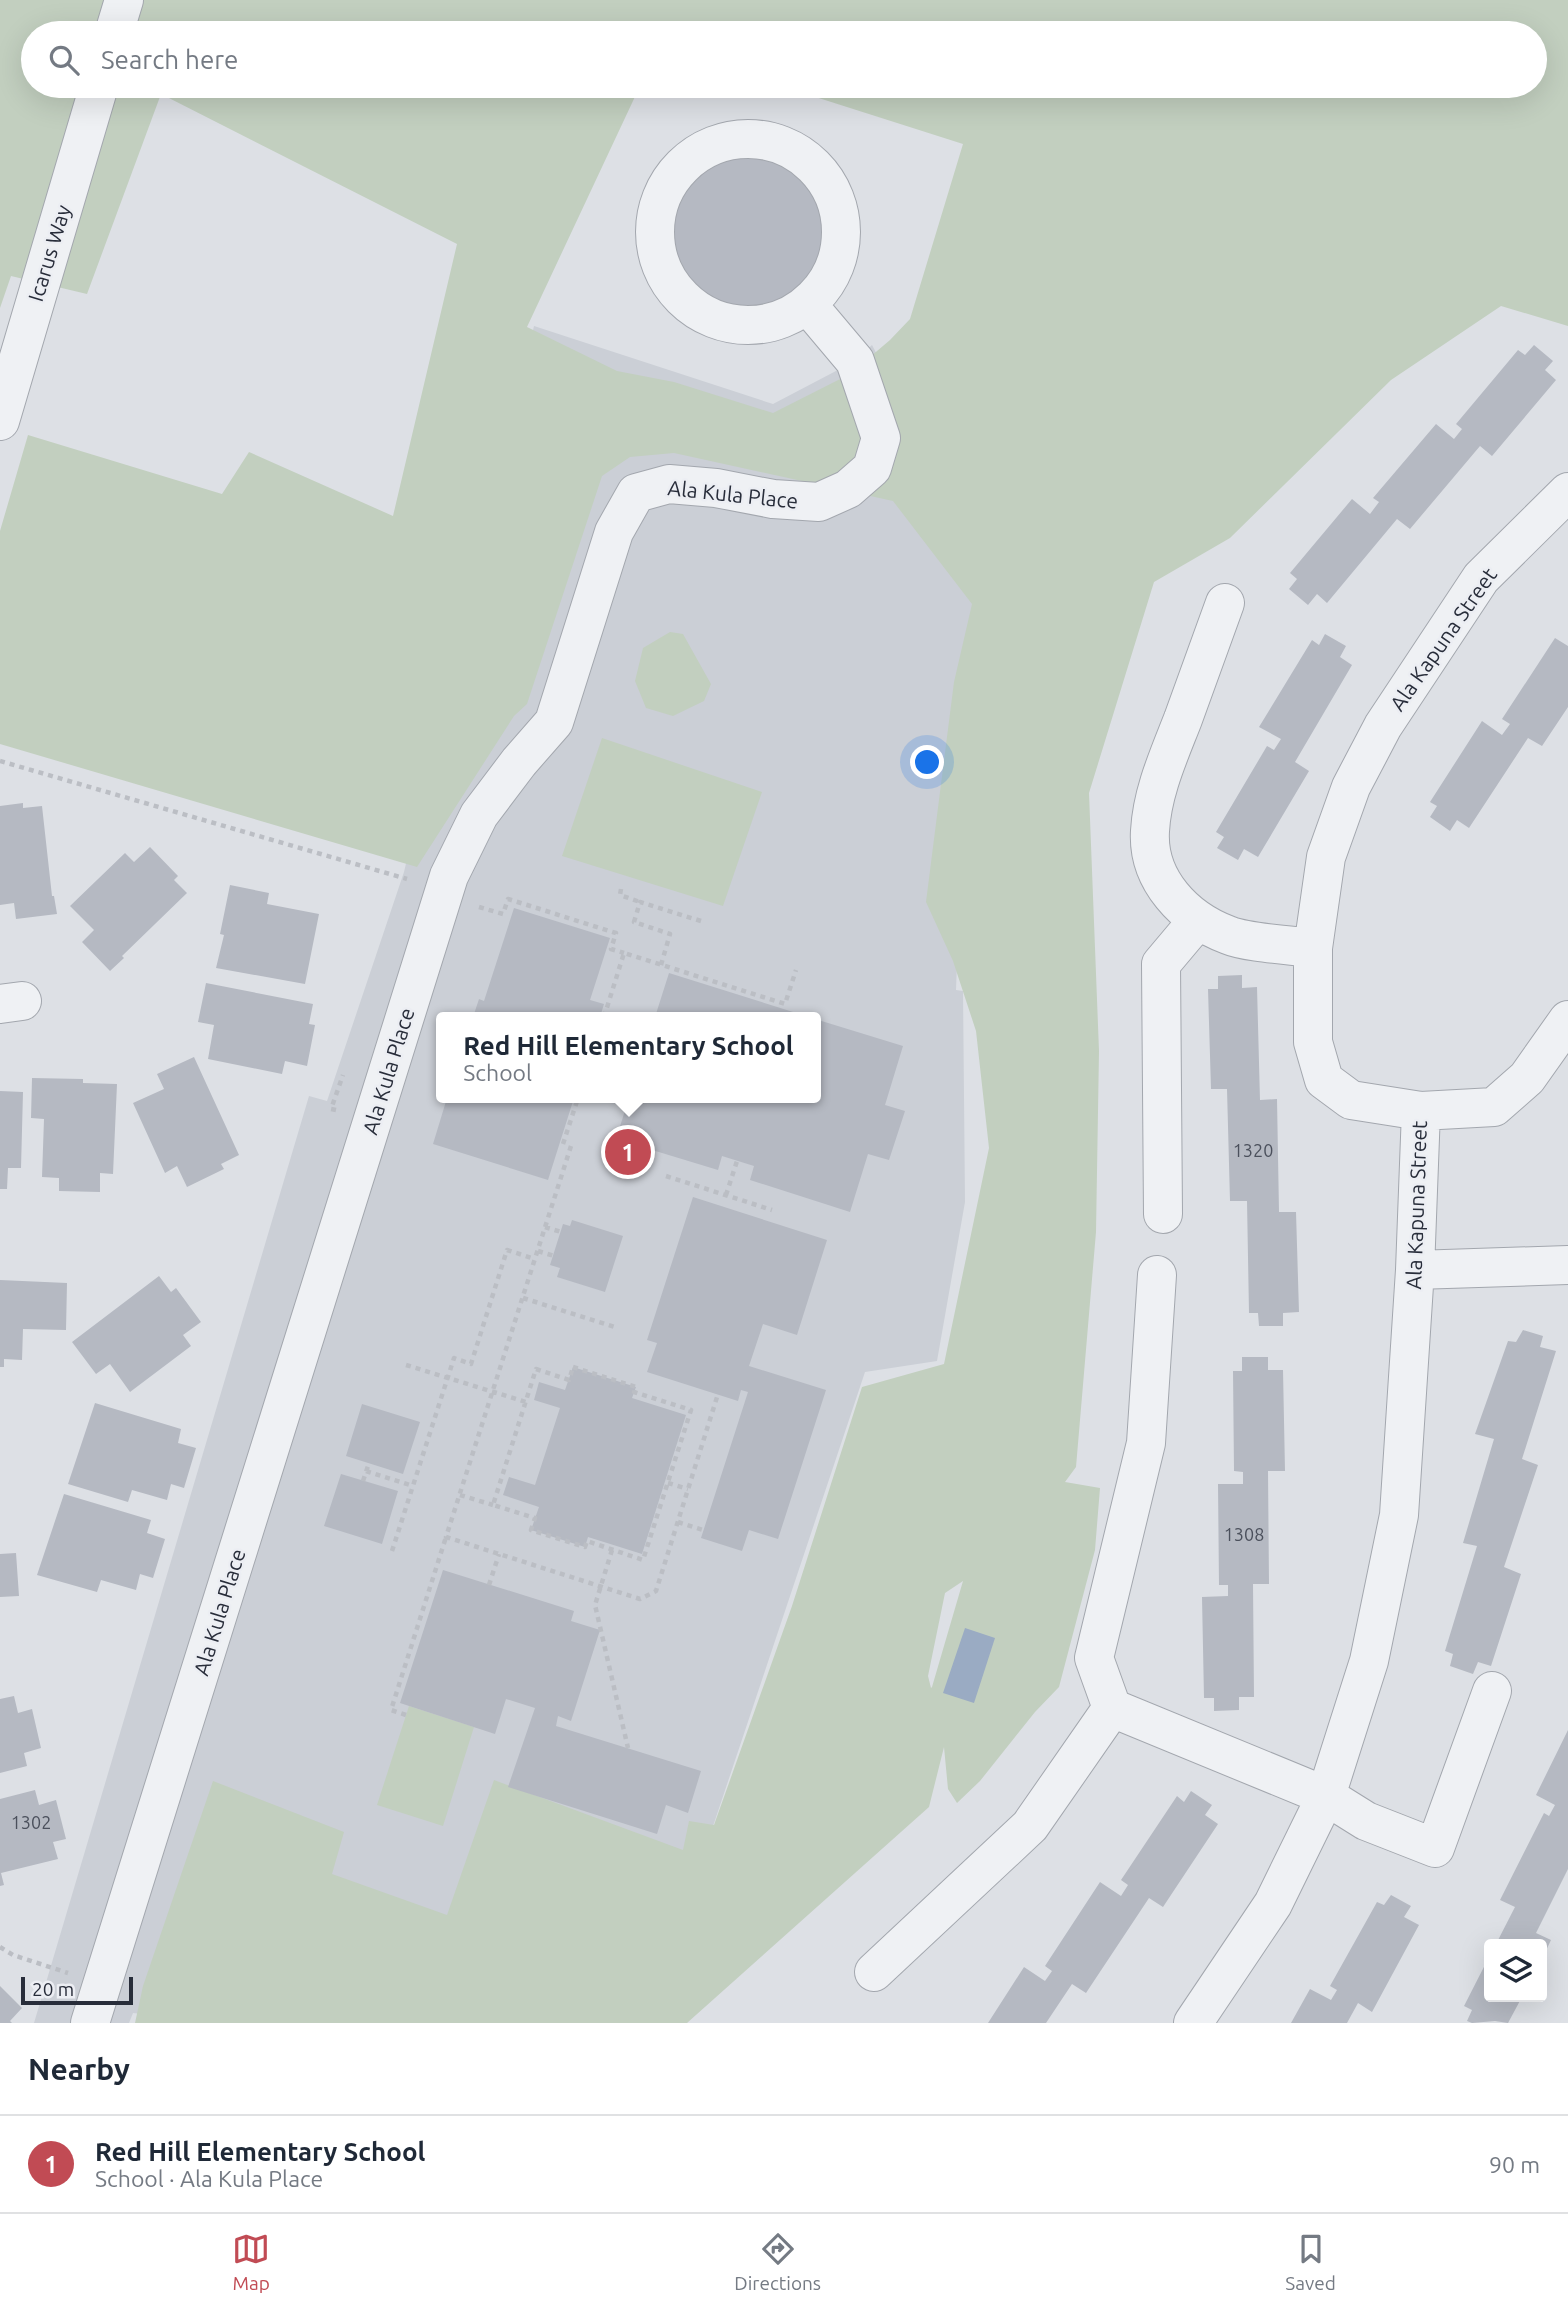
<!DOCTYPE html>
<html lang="en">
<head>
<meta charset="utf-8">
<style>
	:root { --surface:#fff; --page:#f6f6f7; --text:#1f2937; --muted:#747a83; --line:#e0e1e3; --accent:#c14b54 }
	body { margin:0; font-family:Ubuntu,sans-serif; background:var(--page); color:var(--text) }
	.controls { position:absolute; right:21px; bottom:21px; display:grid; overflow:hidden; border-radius:7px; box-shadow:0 7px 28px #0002 }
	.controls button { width:63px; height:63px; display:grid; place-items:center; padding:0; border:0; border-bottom:2px solid var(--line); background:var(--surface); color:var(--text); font:35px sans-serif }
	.scale { position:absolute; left:21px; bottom:18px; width:112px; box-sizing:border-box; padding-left:7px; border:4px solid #282d3a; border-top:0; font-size:19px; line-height:24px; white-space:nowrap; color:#282d3a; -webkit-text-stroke:5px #eceef3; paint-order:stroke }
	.you { position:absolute; left:928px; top:763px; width:24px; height:24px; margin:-18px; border:5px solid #fff; border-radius:50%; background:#1a73e8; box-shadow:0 0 0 10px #1a73e833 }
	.badge { display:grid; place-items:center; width:46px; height:46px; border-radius:50%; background:var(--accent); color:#fff; font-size:23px; font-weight:700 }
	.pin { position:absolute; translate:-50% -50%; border:4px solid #fff; box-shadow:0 2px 7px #0006 }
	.popup { position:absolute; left:436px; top:1012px; width:385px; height:91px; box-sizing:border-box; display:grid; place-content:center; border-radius:7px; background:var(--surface); filter:drop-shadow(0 2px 5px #0005); font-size:23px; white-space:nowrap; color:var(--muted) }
	.popup b { font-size:26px; color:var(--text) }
	.popup::after { content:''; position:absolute; left:50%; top:100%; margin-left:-14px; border:14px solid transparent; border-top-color:var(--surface) }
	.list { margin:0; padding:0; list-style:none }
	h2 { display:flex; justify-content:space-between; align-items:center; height:91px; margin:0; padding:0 28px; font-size:30px }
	h2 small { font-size:23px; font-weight:400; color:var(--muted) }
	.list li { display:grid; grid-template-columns:46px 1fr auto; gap:21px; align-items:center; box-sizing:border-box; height:98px; padding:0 28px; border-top:2px solid var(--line) }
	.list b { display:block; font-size:26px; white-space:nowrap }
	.list p { margin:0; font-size:23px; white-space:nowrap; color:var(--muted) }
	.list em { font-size:23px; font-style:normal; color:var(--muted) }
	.icon { flex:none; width:38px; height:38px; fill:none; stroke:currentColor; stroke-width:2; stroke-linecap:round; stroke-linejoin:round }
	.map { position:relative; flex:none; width:1568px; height:2023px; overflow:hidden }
	.search { position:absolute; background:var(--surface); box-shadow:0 7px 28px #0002; left:21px; right:21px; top:21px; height:77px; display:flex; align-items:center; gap:18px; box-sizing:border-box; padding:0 24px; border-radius:38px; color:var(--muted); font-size:26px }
	.sheet { height:189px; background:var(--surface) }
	nav { display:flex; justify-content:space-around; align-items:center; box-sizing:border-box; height:98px; border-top:2px solid var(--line); background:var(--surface); font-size:19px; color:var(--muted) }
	nav a { display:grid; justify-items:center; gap:4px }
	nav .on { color:var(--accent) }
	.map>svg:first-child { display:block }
	.built { fill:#cbcfd6; fill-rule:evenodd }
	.green { fill:#c2cfbf; fill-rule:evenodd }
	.water { fill:#9aabc3 }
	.building { fill:#b5b9c2 }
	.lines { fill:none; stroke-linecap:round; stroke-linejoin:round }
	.minor-casing { stroke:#a3a7ae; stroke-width:40 }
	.path { stroke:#bbbec4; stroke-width:4.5; stroke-dasharray:5 5; stroke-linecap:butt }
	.minor { stroke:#eff1f4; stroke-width:38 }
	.labels { text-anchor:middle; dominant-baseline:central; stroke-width:5; stroke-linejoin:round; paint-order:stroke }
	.number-label { font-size:18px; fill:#4b505c }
	.street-label { font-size:21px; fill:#282d3a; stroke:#eceef3 }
</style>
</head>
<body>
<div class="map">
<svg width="1568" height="2023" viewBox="0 0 1568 2023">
	<rect width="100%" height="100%" fill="#dde0e5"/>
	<path class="built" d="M534,326L773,404L855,361L872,345L996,581L969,646L956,990L963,991L965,1202L937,1361L865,1372L702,1859L221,2023L133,2013L129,2023H34L309,1096L327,1101L404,872ZM441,1017H815V1098H441Z"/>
	<path class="green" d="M0,0H1568V326L1501,306L1391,380L1230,538L1154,582L1089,793L1099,1051L1096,1232L1076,1467L1065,1482L1100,1488L1095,1550L1059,1687L1035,1712L980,1781L957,1803L948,1789L944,1747L929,1807L687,2023H135L143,1986L213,1781L344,1832L332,1874L447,1915L494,1780L683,1850L689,1821L714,1825L792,1606L862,1387L944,1364L989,1148L976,1031L953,961L926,902L954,682L972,604L893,501L674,453L630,457L602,476L527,704L514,716L417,867L0,744V531L28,435L222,494L249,452L393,516L457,244L161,94L87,294L11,276L0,308ZM33,33H1535V86H781L963,144L910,319L890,340L850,374L773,413L674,382L617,371L527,327L640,86H33ZM963,1581L932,1687L931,1688L928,1676L945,1593Z
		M670,632L683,634L711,684L704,701L673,716L646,708L635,681L643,648Z
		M602,738L762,792L723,906L562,856Z
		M409,1706L474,1727L443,1826L377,1805Z"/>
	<path class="water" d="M965,1628L995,1638L974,1703L943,1693Z"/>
	<path class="building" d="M665 233a83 83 0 1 1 166 0a83 83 0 1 1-166 0Z
		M1534,345L1553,361L1545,370L1556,380L1492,456L1480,446L1410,529L1397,519L1327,603L1317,594L1308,605L1289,589L1297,579L1290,573L1352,499L1370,514L1379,502L1373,498L1436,424L1454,439L1462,429L1456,424L1518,350L1525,355Z
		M1325,634L1346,646L1340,657L1352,665L1295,762L1309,771L1258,857L1244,849L1238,860L1217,848L1224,837L1216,832L1267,746L1274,750L1281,739L1259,727L1312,640L1319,645Z
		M1555,638L1568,646V707L1542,746L1528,738L1469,828L1457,820L1450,831L1430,817L1437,806L1430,802L1482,721L1502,735L1510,724L1502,719Z
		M23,803V808L42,806L52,896H54L57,914L16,919L14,903L0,905V806Z
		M150,847L178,876L174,880L187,893L122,956L124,958L110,971L82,942L94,930L70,906L125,853L134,862Z
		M230,885L269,893L267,904L319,914L305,984L216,968L224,935L220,934Z
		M514,908L610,938L590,1000L604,1004L600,1017H473L479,999L484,1001Z
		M669,973L809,1017H655Z
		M1242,975V988L1257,987L1260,1100L1277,1099L1279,1212H1296L1299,1312L1283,1313V1326H1259L1258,1313H1249L1247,1201H1230L1227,1089H1211L1208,989H1218V976Z
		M206,983L313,1004L309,1024L315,1025L307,1066L285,1061L282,1074L208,1059L214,1025L198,1022Z
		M815,1019L903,1046L885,1105L905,1111L889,1160L868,1154L850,1212L750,1180L754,1166L722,1156L718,1170L616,1139L629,1098H815Z
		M194,1057L239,1155L221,1164L224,1169L187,1187L177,1166L165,1173L133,1103L164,1089L157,1074Z
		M32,1078L83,1079V1083L117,1084L113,1174L100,1173V1192L59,1191V1178L42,1177L44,1119L31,1118Z
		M0,1091L23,1092L21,1168H8L7,1189H0Z
		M447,1098H574L548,1180L433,1144Z
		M693,1197L827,1240L797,1335L763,1324L749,1366L826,1390L778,1539L749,1530L742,1551L701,1538L748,1392L741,1390L738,1401L647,1372L657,1343L647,1340Z
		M572,1220L623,1236L605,1292L557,1277L560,1268L550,1265L563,1224L570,1226Z
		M159,1276L171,1292L176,1288L201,1322L183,1335L191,1346L130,1392L110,1364L96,1374L72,1342Z
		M0,1280L67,1283L66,1330L23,1329L22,1360L4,1359V1367H0Z
		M1523,1330L1543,1336L1540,1347L1556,1351L1522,1459L1538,1465L1504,1567L1521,1574L1491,1666L1478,1662L1473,1674L1450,1666L1453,1654L1445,1651L1477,1546L1463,1543L1494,1439L1475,1434L1508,1341L1516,1342Z
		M1242,1357H1268V1370H1283L1285,1471H1268L1269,1584H1253L1254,1697H1239V1710L1214,1711V1698H1204L1202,1597L1228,1596V1585H1219L1218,1484H1243V1472L1234,1471L1233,1371H1242Z
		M573,1367L636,1387L632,1398L686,1415L642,1554L588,1537L585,1547L531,1530L539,1507L503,1495L509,1477L535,1485L560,1408L534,1400L539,1382L565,1390Z
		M95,1403L181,1429L178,1443L196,1448L184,1488L171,1484L167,1500L132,1490L128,1502L68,1484Z
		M362,1404L420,1422L403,1474L346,1456Z
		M341,1474L398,1491L382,1544L324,1526Z
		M64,1494L151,1520L147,1533L165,1539L153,1578L140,1574L136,1590L101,1580L97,1592L37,1575Z
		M16,1553L19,1596L0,1597V1554Z
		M443,1570L574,1611L571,1621L600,1630L571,1721L558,1716L556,1726L701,1771L688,1813L666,1805L657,1834L508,1787L535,1708L506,1699L495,1734L400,1703Z
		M14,1696L18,1713L32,1709L41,1748L24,1753L27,1766L0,1773V1699Z
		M1568,1730V1869L1536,1933L1551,1940L1542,1959V1944H1496L1515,1907L1500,1900L1544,1813L1549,1816L1555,1805L1536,1795Z
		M35,1790L39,1805L56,1800L66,1839L53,1842L58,1859L1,1873L4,1885L0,1886V1799Z
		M1191,1791L1212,1805L1205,1815L1218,1824L1163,1907L1149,1898L1086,1993L1072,1984L1046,2023H988L1024,1967L1045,1981L1052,1971L1045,1966L1100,1882L1121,1896L1128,1885L1121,1880L1177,1796L1184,1802Z
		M1391,1895L1411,1906L1404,1917L1419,1925L1372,2012L1358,2003L1347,2023H1291L1310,1989L1331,2000L1337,1990L1330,1986L1377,1902L1384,1905Z
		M1489,1957V1997H1522L1508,2023L1495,2021L1472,2023L1467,2021L1472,2010L1464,2006Z
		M0,1986L22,2008L10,2021L12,2023H0Z"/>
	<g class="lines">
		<g class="minor-casing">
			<path id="minor" d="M114,33L124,0
				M655 232a93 93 0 1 1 186 0a93 93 0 1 1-186 0Z
				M0,421L99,86
				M1225,603C1211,642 1197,680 1183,719C1169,755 1152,792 1150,831C1147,880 1185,919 1228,935C1247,943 1290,945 1313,948
				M0,1004L22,1001
				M1421,1111L1494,1107L1527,1078L1568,1020
				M1163,1214L1161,964L1198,920
				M1415,1270L1568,1265
				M1112,1708L1326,1796L1366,1821L1435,1848L1492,1691
				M874,1972L1030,1826L1112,1708L1094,1658L1146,1443L1157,1275
				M90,2023L449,876L479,815L519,762L554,722L614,532L636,493L669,484L716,488L773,499L819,502L848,489L872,468L881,438L855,361L807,304
				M1193,2023L1273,1904L1326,1796L1369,1661L1399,1515L1415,1270L1421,1111L1351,1100L1324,1080L1313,1042V948L1326,857L1351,787L1383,726L1481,578L1568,492"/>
		</g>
		<path class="path" d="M0,761L407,879
			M621,889L620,895L640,902
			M479,907L503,914L508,899L616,933L611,949L624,953
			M661,965L670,934L634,922L640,902L701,921
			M604,1017L624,953L785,1004L796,970
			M336,1110L331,1109L343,1075
			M563,1144L578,1098
			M571,1146L446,1537L640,1599L656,1591L718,1394
			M666,1176L772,1210
			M726,1195L737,1161
			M545,1227L561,1232
			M538,1251L554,1256
			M523,1298L618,1328
			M406,1365L526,1402
			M573,1367L636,1387L634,1392L691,1410L643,1560L587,1541L585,1547L531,1530L535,1518L493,1505L536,1369L569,1380Z
			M366,1471L413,1486
			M363,1481L369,1463
			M668,1483L688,1489
			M460,1495L493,1505
			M678,1522L703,1530
			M612,1550L595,1605L628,1748
			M392,1551L454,1358L471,1364L507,1250L535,1259
			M489,1585L499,1554
			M406,1715L391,1710L446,1537
			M0,1947L13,1955L68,1973"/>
		<use href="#minor" class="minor"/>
	</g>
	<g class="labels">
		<g class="number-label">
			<text x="1253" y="1150">1320</text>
			<text x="1244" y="1534">1308</text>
			<text x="31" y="1822">1302</text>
		</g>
		<g class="street-label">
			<text transform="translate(49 253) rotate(-73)">Icarus Way</text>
			<text transform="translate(733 494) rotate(6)">Ala Kula Place</text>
			<text transform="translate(1443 639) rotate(-55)">Ala Kapuna Street</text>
			<text transform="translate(388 1071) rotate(-73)">Ala Kula Place</text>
			<text transform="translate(1416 1205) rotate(-88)">Ala Kapuna Street</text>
			<text transform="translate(219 1612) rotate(-73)">Ala Kula Place</text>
		</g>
	</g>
</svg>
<div class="controls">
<button><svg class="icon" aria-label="layers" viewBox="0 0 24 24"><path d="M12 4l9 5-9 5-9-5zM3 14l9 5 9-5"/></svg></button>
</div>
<div class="scale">20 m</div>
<div class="you"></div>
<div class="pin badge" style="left:628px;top:1152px">1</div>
<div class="popup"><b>Red Hill Elementary School</b>School</div>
<div class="search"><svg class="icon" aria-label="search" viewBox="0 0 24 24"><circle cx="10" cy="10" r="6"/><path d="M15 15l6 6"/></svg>Search here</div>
</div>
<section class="sheet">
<h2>Nearby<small></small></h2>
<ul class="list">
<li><span class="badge">1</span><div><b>Red Hill Elementary School</b><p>School · Ala Kula Place</p></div><em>90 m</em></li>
</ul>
</section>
<nav>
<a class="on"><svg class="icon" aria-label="map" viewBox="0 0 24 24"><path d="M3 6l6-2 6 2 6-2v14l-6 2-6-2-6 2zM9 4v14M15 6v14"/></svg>Map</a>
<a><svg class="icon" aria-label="directions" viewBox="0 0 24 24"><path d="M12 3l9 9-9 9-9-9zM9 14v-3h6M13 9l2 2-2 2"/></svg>Directions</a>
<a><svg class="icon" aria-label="saved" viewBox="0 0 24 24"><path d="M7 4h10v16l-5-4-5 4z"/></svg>Saved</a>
</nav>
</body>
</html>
